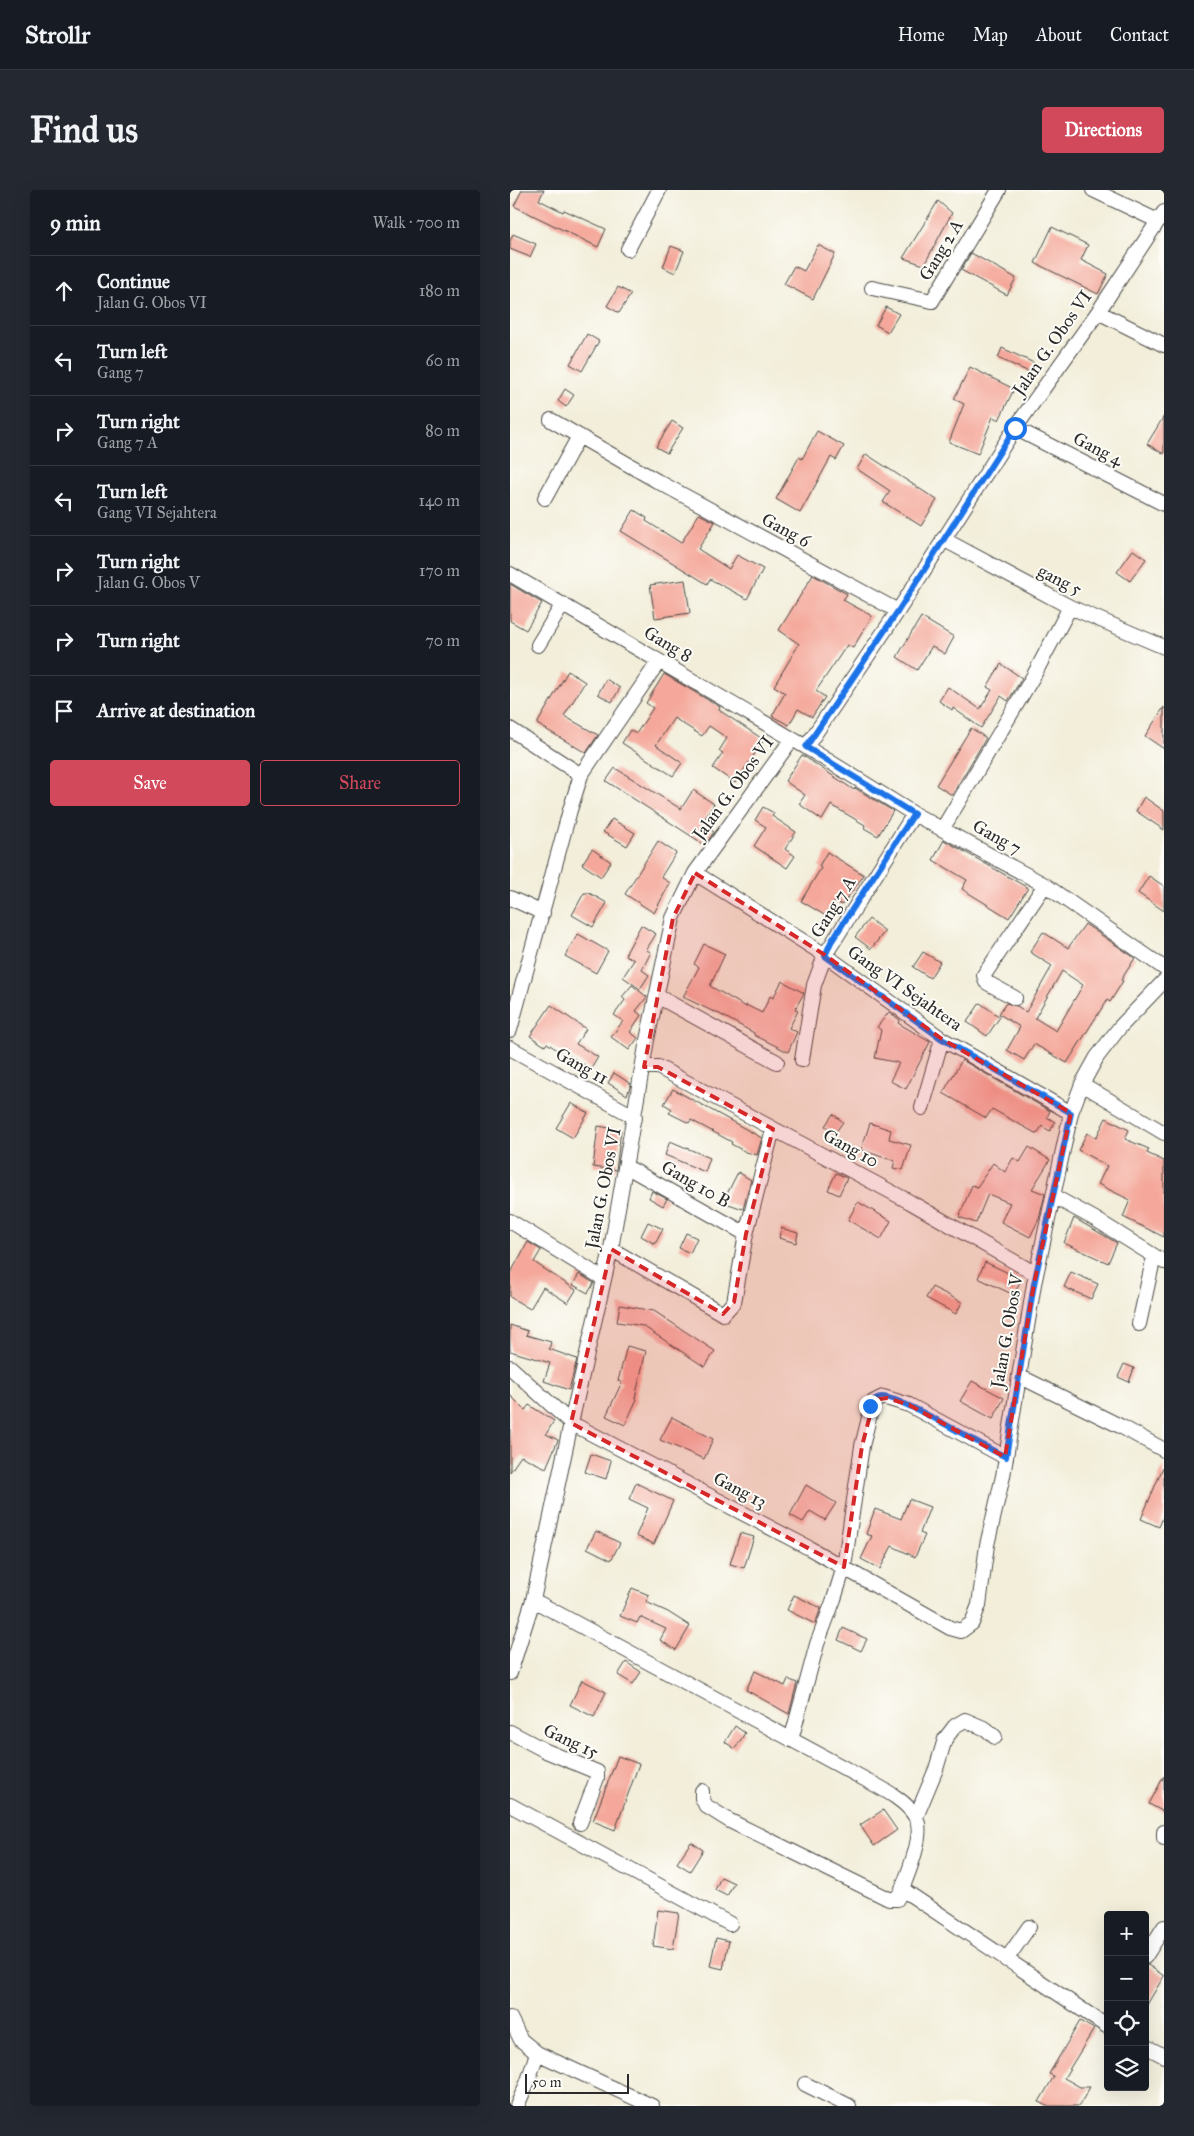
<!DOCTYPE html>
<html lang="en">
<head>
<meta charset="utf-8">
<style>
	:root { --surface:#171b24; --page:#242831; --text:#f1f3f6; --muted:#9ea1a6; --line:#363941; --accent:#d1495b }
	body { margin:0; font-family:"IM FELL Great Primer",serif; background:var(--page); color:var(--text) }
	.controls { position:absolute; right:15px; bottom:15px; display:grid; overflow:hidden; border-radius:5px; box-shadow:0 5px 20px #0002 }
	.controls button { width:45px; height:45px; display:grid; place-items:center; padding:0; border:0; border-bottom:1px solid var(--line); background:var(--surface); color:var(--text); font:25px sans-serif }
	.scale { position:absolute; left:15px; bottom:12px; width:104px; box-sizing:border-box; padding-left:5px; border:2px solid #2b2b2b; border-top:0; font-size:14px; line-height:18px; white-space:nowrap; color:#2b2b2b; -webkit-text-stroke:4px #fdfcf7; paint-order:stroke }
	.stop { position:absolute; width:15px; height:15px; margin:-11px; border:4px solid #1a73e8; border-radius:50%; background:#fff }
	.stop.end { background:#1a73e8; border-color:#fff; box-shadow:0 1px 5px #0008 }
	.list { margin:0; padding:0; list-style:none }
	h2 { display:flex; justify-content:space-between; align-items:center; height:65px; margin:0; padding:0 20px; font-size:21px }
	h2 small { font-size:16px; font-weight:400; color:var(--muted) }
	.list li { display:grid; grid-template-columns:32px 1fr auto; gap:15px; align-items:center; box-sizing:border-box; height:70px; padding:0 20px; border-top:1px solid var(--line) }
	.list b { display:block; font-size:19px; white-space:nowrap }
	.list p { margin:0; font-size:16px; white-space:nowrap; color:var(--muted) }
	.list em { font-size:16px; font-style:normal; color:var(--muted) }
	.actions { display:flex; gap:10px; padding:15px 20px }
	.actions a { flex:1; padding:11px 0; border:1px solid var(--accent); border-radius:5px; text-align:center; font-size:18px; color:var(--accent) }
	.actions .main { background:var(--accent); color:#fff }
	.icon { flex:none; width:28px; height:28px; fill:none; stroke:currentColor; stroke-width:2; stroke-linecap:round; stroke-linejoin:round }
	.map { position:relative; flex:none; width:654px; height:1916px; overflow:hidden; border-radius:5px }
	header { display:flex; align-items:center; gap:30px; box-sizing:border-box; height:70px; padding:0 25px; background:var(--surface); border-bottom:1px solid var(--line) }
	header strong { font-size:24px }
	nav { display:flex; gap:28px; margin-inline-start:auto; font-size:18px }
	.intro { display:flex; align-items:center; justify-content:space-between; box-sizing:border-box; height:120px; padding:0 30px }
	h1 { margin:0; font-size:35px }
	.button { padding:12px 22px; border-radius:5px; background:var(--accent); color:#fff; font-size:18px; font-weight:700 }
	main { display:flex; gap:30px; padding:0 30px }
	aside { flex:1; background:var(--surface); border-radius:5px; box-shadow:0 5px 20px #0002 }
	.map>svg:first-child { display:block }
	.building { fill:#f4a79a; fill-rule:evenodd }
	.lines { fill:none; stroke-linecap:round; stroke-linejoin:round }
	.street-casing { stroke:#494845; stroke-width:16 }
	.street { stroke:#fff; stroke-width:14 }
	.route { stroke:#1a73e8; stroke-width:6 }
	.marked { fill:#d62828; fill-opacity:0.2; stroke:#d62828; stroke-width:4; stroke-dasharray:10 6; stroke-linejoin:round }
	.labels { text-anchor:middle; dominant-baseline:central; stroke-width:4; stroke-linejoin:round; paint-order:stroke }
	.street-label { font-size:18px; fill:#2b2b2b; stroke:#fdfcf7 }
</style>
</head>
<body>
<header>
<strong>Strollr</strong>
<nav><a>Home</a><a>Map</a><a>About</a><a>Contact</a></nav>
</header>
<div class="intro"><h1>Find us</h1><a class="button">Directions</a></div>
<main>
<aside>
<h2>9 min<small>Walk · 700 m</small></h2>
<ul class="list">
<li><svg class="icon" aria-label="ahead" viewBox="0 0 24 24"><path d="M12 20V5M6 11l6-6 6 6"/></svg><div><b>Continue</b><p>Jalan G. Obos VI</p></div><em>180 m</em></li>
<li><svg class="icon" aria-label="left" viewBox="0 0 24 24"><path d="M17 20v-9H6M10 6l-5 5 5 5"/></svg><div><b>Turn left</b><p>Gang 7</p></div><em>60 m</em></li>
<li><svg class="icon" aria-label="right" viewBox="0 0 24 24"><path d="M7 20v-9h11M14 6l5 5-5 5"/></svg><div><b>Turn right</b><p>Gang 7 A</p></div><em>80 m</em></li>
<li><svg class="icon" aria-label="left" viewBox="0 0 24 24"><path d="M17 20v-9H6M10 6l-5 5 5 5"/></svg><div><b>Turn left</b><p>Gang VI Sejahtera</p></div><em>140 m</em></li>
<li><svg class="icon" aria-label="right" viewBox="0 0 24 24"><path d="M7 20v-9h11M14 6l5 5-5 5"/></svg><div><b>Turn right</b><p>Jalan G. Obos V</p></div><em>170 m</em></li>
<li><svg class="icon" aria-label="right" viewBox="0 0 24 24"><path d="M7 20v-9h11M14 6l5 5-5 5"/></svg><div><b>Turn right</b></div><em>70 m</em></li>
<li><svg class="icon" aria-label="arrive" viewBox="0 0 24 24"><path d="M6 21V4h12l-3 4 3 4H6"/></svg><div><b>Arrive at destination</b></div></li>
</ul>
<div class="actions"><a class="main">Save</a><a>Share</a></div>
</aside>
<div class="map">
<svg width="654" height="1916" viewBox="0 0 654 1916">
	<rect width="100%" height="100%" fill="#fdfcf7"/>
	<filter id="ink" filterUnits="userSpaceOnUse"><feTurbulence type="fractalNoise" baseFrequency=".02" numOctaves="2"/><feDisplacementMap in="SourceGraphic" scale="10" xChannelSelector="R" yChannelSelector="G"/><feConvolveMatrix kernelMatrix="1 2 1 2 8 2 1 2 1" color-interpolation-filters="sRGB"/></filter>
	<filter id="wash" filterUnits="userSpaceOnUse"><feTurbulence type="fractalNoise" baseFrequency=".0096" numOctaves="4" result="noise"/><feDisplacementMap in="SourceGraphic" scale="20" xChannelSelector="R" yChannelSelector="G"/><feGaussianBlur stdDeviation="1.12" result="paint"/><feColorMatrix in="noise" values="0 0 0 0 0 0 0 0 0 0 0 0 0 0 0 0 0 1.4 0 .05"/><feComposite in="paint" operator="in"/></filter>
	<g filter="url(#wash)">
		<rect width="100%" height="100%" fill="#f2eeda"/>
		<g id="blocks">
			<path class="building" d="M12,0H34L29,10L53,22L54,20L96,39L88,57L4,16Z
				M428,11L442,23L414,75L393,68Z
				M542,37L578,55L571,70L598,84L588,104L525,73Z
				M3,44L26,54L20,67L0,59V51Z
				M308,55L325,64L303,109L274,94L284,76L294,81Z
				M161,56L174,61L165,83L153,77Z
				M461,63L506,88L497,105L451,80Z
				M108,97L121,104L109,123L97,116Z
				M376,117L389,124L378,142L366,135Z
				M77,144L89,151L72,181L60,174Z
				M492,158L524,173L519,182L488,168Z
				M460,177L504,199L489,230L483,227L468,264L439,252L454,214L444,209Z
				M55,199L64,205L56,217L48,211Z
				M654,226V264L637,254Z
				M162,231L173,238L157,263L146,257Z
				M307,241L334,256L326,270L321,267L290,323L266,309L289,267L292,269Z
				M356,264L427,310L411,336L373,312L380,301L347,279Z
				M124,320L137,328L136,331L171,353L189,324L205,332L188,359L219,379L227,365L253,379L237,409L200,389L197,394L111,341Z
				M623,360L636,369L620,391L607,382Z
				M303,385L337,404L333,410L362,426L343,458L337,455L306,501L315,507L302,527L288,519L279,535L262,526L275,503L264,496L289,454L269,440Z
				M175,390L180,423L145,428L140,395Z
				M0,394L32,413L16,440L0,431Z
				M411,427L444,447L435,464L422,456L407,480L387,467Z
				M491,474L512,488L498,511L491,506L471,538L443,518L442,520L429,511L438,497L470,519L482,500L477,497Z
				M58,481L75,492L54,526L88,545L76,563L27,534Z
				M154,484L210,517L209,520L254,550L225,593L203,578L213,563L209,561L217,548L199,536L192,546L164,528L146,555L172,573L163,586L112,553L120,540L126,544L143,518L136,513Z
				M96,489L110,498L102,512L88,504Z
				M654,517V559L635,546Z
				M461,538L476,548L442,605L426,595Z
				M292,565L344,600L345,598L383,621L368,646L354,638L355,635L321,615L312,630L289,614L295,605L275,591Z
				M105,578L171,619L183,600L204,614L192,633L204,642L195,655L96,591Z
				M634,607L654,621V640L626,621Z
				M253,617L264,623L262,626L286,642L275,659L285,666L277,678L244,656L256,637L245,630Z
				M102,629L125,643L117,656L93,642Z
				M434,650L518,698L499,728L452,699L457,690L423,670Z
				M148,651L166,663L151,687L160,693L144,723L115,704Z
				M82,659L101,672L91,687L72,674Z
				M317,662L354,685L332,715L325,711L316,726L291,711L311,678L309,676Z
				M639,686L654,696V721L628,703Z
				M74,703H79L97,713L83,737L62,725Z
				M359,729L375,741L361,759L345,747Z
				M575,734L625,768L611,790L613,791L600,812L597,810L557,873L524,854L514,870L497,860L510,837L489,824L496,813L507,816L516,822L542,776L520,762L533,742L558,758ZM552,781L573,795L546,841L525,828Z
				M131,735L146,744L136,760L141,762L132,780L139,785L130,799L113,787L124,770L115,765Z
				M68,744L98,761L86,783L55,766Z
				M194,754L215,764L200,796L236,817V815L252,823L260,806L263,808L272,791L294,803L285,819L288,821L279,838L287,842L278,862L244,845V843L204,821V822L173,807L189,777L184,774Z
				M413,762L430,772L420,788L403,777Z
				M122,795L137,807L126,821L131,825L120,842L128,848L119,860L101,847L113,831L104,825L115,810L112,807Z
				M470,813L490,827L477,846L457,832Z
				M41,815L76,839L66,854L88,867L81,879L58,865L56,866L37,853L35,856L20,846Z
				M379,822L390,830L388,833L420,852L396,899L380,891L389,873L365,868L371,840L367,837Z
				M452,870L540,921L537,927L545,932L540,941L532,936L527,944L482,919L476,928L433,903Z
				M104,883L121,894L117,905L98,893Z
				M163,899L252,948L247,965L236,962L221,954L222,952L181,930L179,933L159,923L162,919L154,914Z
				M61,913L78,923L63,948L46,938Z
				M323,924L333,932L325,943L315,936Z
				M596,928L619,940L615,949L639,959L637,963L654,971V1047L613,1027L620,1010L588,994L597,976L568,960L577,943L586,948Z
				M360,933L381,940L379,949L401,955L393,980L383,978L385,971L351,960Z
				M88,936L111,940L106,980L83,977Z
				M160,951L200,968L195,982L155,965Z
				M519,957L540,970L522,999L535,1004L529,1029L520,1047L491,1032L500,1013L478,1004L466,1033L449,1027L462,995L467,997L483,973L495,982L503,968L510,972Z
				M228,982L241,990L233,1019L213,1012Z
				M326,983L337,988L329,1005L318,1000Z
				M142,1001L157,1009L153,1016L139,1008Z
				M348,1012L381,1031L371,1049L338,1030Z
				M564,1028L607,1053L598,1073L554,1053Z
				M138,1032L153,1039L145,1054L131,1046Z
				M271,1038L288,1043L286,1053L269,1048Z
				M176,1043L187,1048L180,1063L169,1058Z
				M18,1052L31,1060L24,1072L66,1100L58,1113L33,1097L20,1119L0,1107V1084Z
				M475,1072L511,1089L504,1105L468,1088Z
				M561,1082L588,1094L581,1109L554,1097Z
				M69,1084L84,1093L78,1103L63,1095Z
				M422,1097L452,1112L446,1124L416,1108Z
				M110,1115L144,1121L205,1161L195,1177L133,1136L107,1132Z
				M0,1135L18,1141L16,1145L41,1152L39,1159L67,1169L59,1200L34,1191L40,1173L0,1161Z
				M117,1156L136,1161L125,1208L127,1209L115,1235L96,1226L112,1192L108,1191Z
				M614,1174L624,1178L619,1192L608,1187Z
				M462,1191L494,1208L483,1229L450,1211Z
				M0,1205L15,1220L19,1215L44,1231L36,1244L48,1250L36,1278L11,1266L0,1282Z
				M162,1227L203,1249L194,1269L150,1250Z
				M81,1264L101,1271L96,1289L75,1282Z
				M654,1275V1325L649,1337L631,1329Z
				M126,1293L163,1311L144,1354L126,1346L138,1318L119,1309Z
				M296,1295L326,1313L315,1330L300,1321L293,1332L280,1325Z
				M399,1309L420,1317L410,1343L415,1345L405,1367L382,1356L370,1379L351,1369L362,1346L356,1344L365,1319L391,1329Z
				M86,1341L110,1353L101,1370L77,1358Z
				M230,1343L244,1347L234,1378L220,1374Z
				M122,1398L139,1405L136,1412L158,1422L180,1436L166,1460L150,1450L156,1439L130,1427L127,1433L110,1426Z
				M284,1405L311,1418L305,1434L277,1420Z
				M333,1438L357,1449L351,1461L328,1450Z
				M116,1472L131,1482L123,1494L108,1485Z
				M245,1481L275,1496L278,1489L287,1493L279,1524L236,1500Z
				M72,1490L96,1502L84,1527L60,1515Z
				M225,1536L235,1543L225,1559L215,1552Z
				M108,1566L129,1574L105,1640L83,1631Z
				M654,1586V1622L639,1614Z
				M373,1620L387,1640L364,1656L350,1635Z
				M181,1652L193,1660L180,1681L167,1673Z
				M211,1687L224,1693L217,1706L205,1700Z
				M148,1720L169,1723L163,1759L143,1756Z
				M206,1748L219,1751L213,1779L200,1776Z
				M638,1775L654,1786L635,1818V1776Z
				M570,1831L584,1839L554,1888L570,1897H580L569,1916H536L529,1912L544,1886L539,1884Z"/>
		</g>
	</g>
	<g filter="url(#ink)">
		<use href="#blocks" fill-opacity="0" stroke="#494845" stroke-width="1"/>
		<g class="lines">
			<g class="street-casing">
				<path id="street" d="M583,0L648,31
					M118,59L149,0
					M362,98L422,111L489,0
					M588,122L654,155
					M41,230L147,291L388,421
					M505,238L654,314
					M35,308L69,246
					M433,349L560,417L654,457
					M0,384L296,557L404,624L535,695L654,778
					M28,455L53,414
					M0,539L71,585
					M296,557L388,421L505,238L588,122L654,22
					M433,638L524,485L560,417
					M185,683L315,765L432,849L561,923
					M0,708L33,723
					M147,806L267,872
					M505,808L476,792L474,785L535,695
					M0,840L60,620L71,585L149,471
					M0,858L125,927
					M292,870L304,795L315,765L404,624
					M134,877H148L400,1012L526,1084
					M572,894L654,943
					M412,918L432,849
					M117,977L236,1044
					M543,1006L585,1029L654,1072
					M0,1031L94,1089
					M101,1059L213,1124L224,1112L236,1044L263,939
					M629,1134L644,1066
					M0,1177L61,1233L299,1358L440,1438L451,1441L462,1433L469,1415L477,1355L493,1286L524,1094L561,923L572,894L587,867L610,837L654,791
					M509,1186L612,1237L654,1260
					M23,1410L360,1592C375,1600 398,1612 406,1628C415,1643 398,1684 392,1699L598,1837
					M0,1483L23,1410L61,1233L101,1059L137,850L163,728L185,683L282,549
					M0,1542L36,1561L87,1582V1588L70,1633
					M281,1550L307,1454L324,1409L334,1377L352,1256L363,1212L373,1207L399,1215L495,1267
					M192,1601V1608L196,1616L220,1631L379,1709H387L392,1699
					M0,1615L220,1734
					M406,1627L426,1579L435,1549L445,1536L455,1530L476,1539L485,1547
					M654,1642V1648
					M635,1767L654,1737
					M496,1770L519,1737
					M0,1828L11,1850L27,1863L142,1916
					M635,1856L654,1866
					M295,1894L339,1916
					M7,1916L18,1891L27,1863"/>
			</g>
			<use href="#street" class="street"/>
		</g>
	</g>
	<g class="lines" filter="url(#ink)">
		<path class="route" d="M360,1216C363,1211 366,1207 372,1207C393,1207 471,1256 496,1267L524,1094L561,923L432,849L315,766L321,752L404,624L296,557L388,421L505,238"/>
	</g>
	<path class="marked" d="M185,683L315,765L432,849L561,923L524,1094L495,1267L399,1215L377,1208L364,1210L352,1256L334,1377L61,1233L101,1059L213,1124L224,1112L236,1044L263,939L148,877H134L163,728Z"/>
	<g class="labels">
		<g class="street-label">
			<text transform="translate(431 60) rotate(-59)">Gang 2 A</text>
			<text transform="translate(542 153) rotate(-55)">Jalan G. Obos VI</text>
			<text transform="translate(588 259) rotate(27)">Gang 4</text>
			<text transform="translate(276 340) rotate(28)">Gang 6</text>
			<text transform="translate(550 390) rotate(27)">gang 5</text>
			<text transform="translate(158 454) rotate(31)">Gang 8</text>
			<text transform="translate(223 598) rotate(-54)">Jalan G. Obos VI</text>
			<text transform="translate(487 647) rotate(29)">Gang 7</text>
			<text transform="translate(323 717) rotate(-58)">Gang 7 A</text>
			<text transform="translate(395 798) rotate(35)">Gang VI Sejahtera</text>
			<text transform="translate(72 876) rotate(29)">Gang 11</text>
			<text transform="translate(341 958) rotate(29)">Gang 10</text>
			<text transform="translate(186 994) rotate(30)">Gang 10 B</text>
			<text transform="translate(93 998) rotate(-79)">Jalan G. Obos VI</text>
			<text transform="translate(497 1141) rotate(-80)">Jalan G. Obos V</text>
			<text transform="translate(230 1300) rotate(28)">Gang 13</text>
			<text transform="translate(61 1551) rotate(25)">Gang 15</text>
		</g>
	</g>
</svg>
<div class="controls">
<button>+</button>
<button>−</button>
<button><svg class="icon" aria-label="locate" viewBox="0 0 24 24"><circle cx="12" cy="12" r="6"/><path d="M12 2v4M12 18v4M2 12h4M18 12h4"/></svg></button>
<button><svg class="icon" aria-label="layers" viewBox="0 0 24 24"><path d="M12 4l9 5-9 5-9-5zM3 14l9 5 9-5"/></svg></button>
</div>
<div class="scale">50 m</div>
<div class="stop" style="left:505px;top:238px"></div>
<div class="stop end" style="left:360px;top:1216px"></div>
</div>
</main>
</body>
</html>
